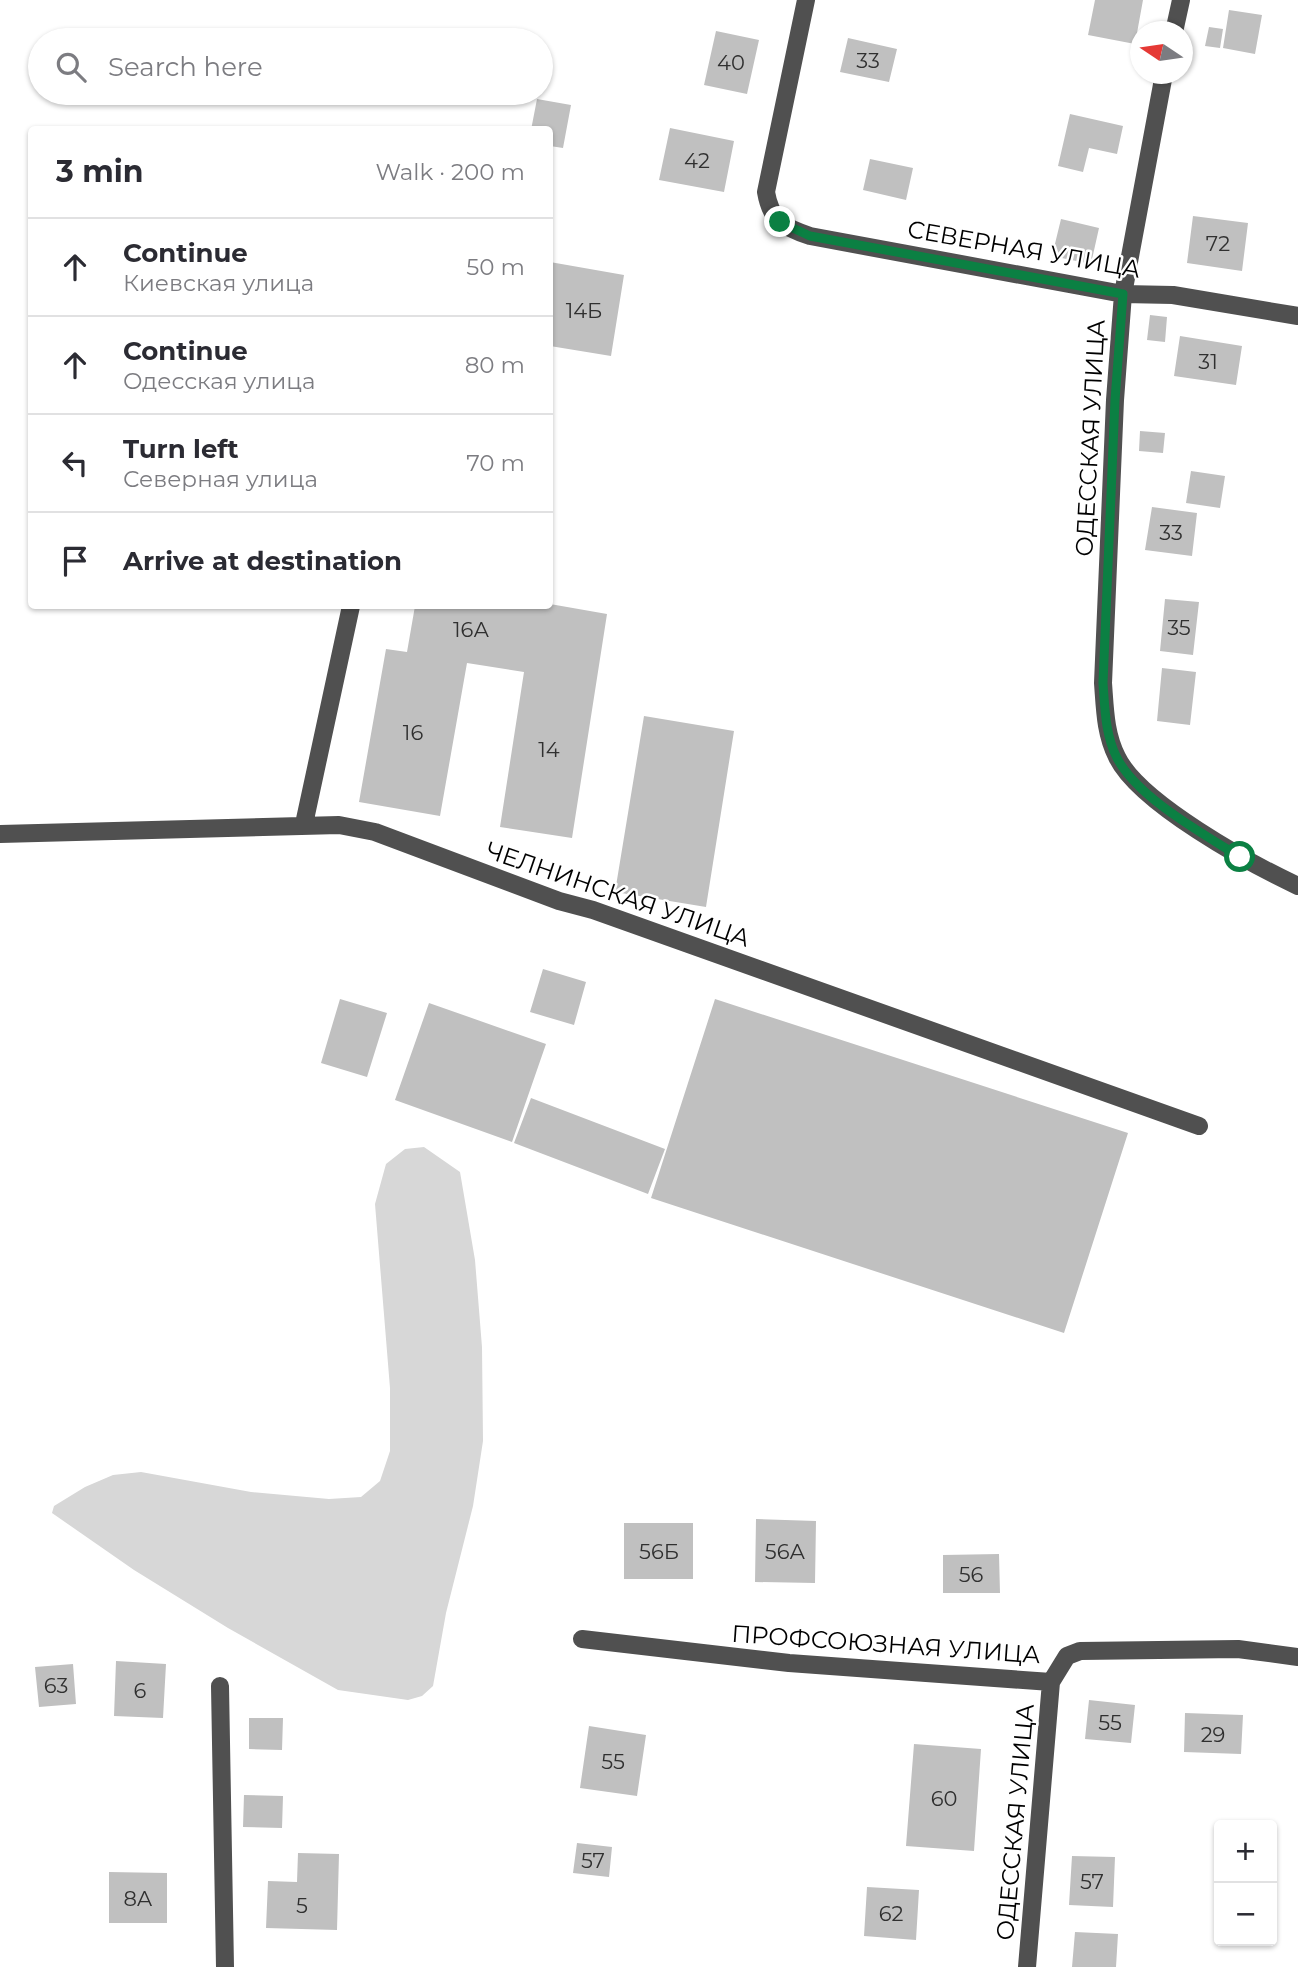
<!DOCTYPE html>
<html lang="en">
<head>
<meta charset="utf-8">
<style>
	:root { --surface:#fff; --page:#f2f2f3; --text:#2b2b33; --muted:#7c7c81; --line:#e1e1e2 }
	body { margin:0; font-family:Montserrat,sans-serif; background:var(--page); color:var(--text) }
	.controls { position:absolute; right:21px; bottom:21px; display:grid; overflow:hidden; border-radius:7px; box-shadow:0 2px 5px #0004 }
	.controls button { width:63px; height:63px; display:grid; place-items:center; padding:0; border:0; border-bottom:2px solid var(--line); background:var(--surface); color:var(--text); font:35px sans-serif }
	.compass { position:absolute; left:1130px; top:21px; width:63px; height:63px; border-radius:50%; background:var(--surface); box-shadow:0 2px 5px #0004; rotate:283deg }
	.stop { position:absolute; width:21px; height:21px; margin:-16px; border:5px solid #0b8043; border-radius:50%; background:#fff }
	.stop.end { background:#0b8043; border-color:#fff; box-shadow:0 2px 7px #0008 }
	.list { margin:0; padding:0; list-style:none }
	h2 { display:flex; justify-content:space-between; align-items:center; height:91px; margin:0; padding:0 28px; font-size:30px }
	h2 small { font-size:23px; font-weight:400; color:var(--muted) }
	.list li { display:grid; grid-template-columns:46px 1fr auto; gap:21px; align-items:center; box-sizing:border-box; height:98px; padding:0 28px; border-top:2px solid var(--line) }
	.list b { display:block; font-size:26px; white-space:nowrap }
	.list p { margin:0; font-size:23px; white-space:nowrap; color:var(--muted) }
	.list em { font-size:23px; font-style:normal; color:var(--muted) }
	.icon { flex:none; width:38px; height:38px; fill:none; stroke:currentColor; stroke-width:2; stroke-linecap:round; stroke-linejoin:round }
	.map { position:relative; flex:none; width:1298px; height:1967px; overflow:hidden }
	.search { position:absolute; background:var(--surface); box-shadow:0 2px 5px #0004; left:28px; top:28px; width:525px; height:77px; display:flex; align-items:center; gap:18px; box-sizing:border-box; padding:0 24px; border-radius:38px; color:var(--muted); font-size:26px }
	.panel { position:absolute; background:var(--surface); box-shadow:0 2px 5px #0004; left:28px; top:126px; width:525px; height:483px; border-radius:7px }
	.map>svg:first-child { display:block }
	.green { fill:#d7d7d7 }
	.building { fill:#c0c0c0 }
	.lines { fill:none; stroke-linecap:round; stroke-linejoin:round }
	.minor { stroke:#505050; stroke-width:18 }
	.route { stroke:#0b8043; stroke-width:9 }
	.labels { text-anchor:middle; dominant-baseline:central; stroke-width:5; stroke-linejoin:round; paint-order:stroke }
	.number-label { font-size:21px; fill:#303030 }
	.street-label { font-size:24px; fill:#000; stroke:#fff }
</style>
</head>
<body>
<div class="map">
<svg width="1298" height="1967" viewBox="0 0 1298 1967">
	<rect width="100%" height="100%" fill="#fff"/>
	<path class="green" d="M424,1147L460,1172L475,1260L482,1347L483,1441L473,1506L446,1613L433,1686L422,1696L408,1700L338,1690L228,1628L134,1570L52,1513L54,1506L85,1487L113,1475L141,1472L251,1492L329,1499L361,1497L380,1481L390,1451V1388L375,1204L386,1164L405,1149Z"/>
	<path class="building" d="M1095,0H1143L1135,44L1088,35Z
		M1229,10L1262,15L1255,54L1223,48Z
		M1209,27L1223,29L1220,48L1205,46Z
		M716,31L759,40L747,94L704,85Z
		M848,38L897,49L889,82L840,72Z
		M537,99L571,105L563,148L550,146V130H531Z
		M1070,114L1123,126L1117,154L1089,148L1083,172L1058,166Z
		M670,128L734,141L724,192L659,180Z
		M870,159L913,168L906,200L863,190Z
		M1193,216L1248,223L1242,271L1187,263Z
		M1061,219L1099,228L1091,264L1052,256Z
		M550,262L624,275L611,356L550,346Z
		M1150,315L1167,317L1165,342L1147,340Z
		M1180,336L1242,346L1236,385L1174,376Z
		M1140,431L1165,433L1163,453L1139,451Z
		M1191,471L1225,476L1220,508L1186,503Z
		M1152,507L1197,513L1192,556L1145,550Z
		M1165,599L1199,602L1193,655L1160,651Z
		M550,604L607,614L572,838L500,827L524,672L467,663L440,816L359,802L386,649L407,652L415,606Z
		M1162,668L1196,672L1190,725L1157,721Z
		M644,716L734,731L706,907L615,892Z
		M543,969L586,982L574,1025L530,1012Z
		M340,999L387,1013L367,1077L321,1063Z
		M715,999L1128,1133L1064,1333L651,1198Z
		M429,1003L546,1044L512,1142L395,1100Z
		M531,1098L665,1149L648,1194L514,1143Z
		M756,1519L816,1521L815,1583L755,1582Z
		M624,1523H693V1579H624Z
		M999,1554L1000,1593H943V1555Z
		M116,1661L166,1664L163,1718L114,1716Z
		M73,1664L76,1704L39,1707L35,1667Z
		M1089,1700L1135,1705L1131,1743L1085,1739Z
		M1185,1713L1243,1715L1241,1754L1184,1752Z
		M249,1718H283L282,1750L249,1749Z
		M589,1726L646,1735L637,1796L580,1788Z
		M914,1744L981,1749L974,1851L906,1846Z
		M244,1795L283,1796L282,1828L243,1827Z
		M577,1843L612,1847L609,1877L573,1873Z
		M298,1853L339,1854L337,1930L266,1928L268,1881L297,1882Z
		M1072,1856L1115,1857L1113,1907L1069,1905Z
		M109,1872L167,1873V1923H109Z
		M867,1887L919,1890L916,1940L864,1936Z
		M1075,1932L1118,1934L1116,1967H1072Z"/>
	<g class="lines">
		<path class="minor" d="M806,0L766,192C771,221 783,227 810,236L1123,294L1173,295L1298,316
			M1174,32L1181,0
			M1164,74L1123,294L1115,400L1103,683C1105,709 1105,733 1117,757C1139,803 1251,864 1298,886
			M304,824L351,606
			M0,834L339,825L375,832L559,901L593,910L1199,1126
			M582,1639L789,1663L1051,1682L1067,1656L1080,1651L1238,1649L1298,1657
			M220,1686L225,1967
			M1027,1967L1051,1682"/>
	</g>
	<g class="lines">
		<path class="route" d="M780,222L810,236L1123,294L1115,400L1103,683C1105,709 1105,734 1117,758C1138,798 1202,833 1240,857"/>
	</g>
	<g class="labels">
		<g class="number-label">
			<text x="868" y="60">33</text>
			<text x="731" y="62">40</text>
			<text x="697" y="160">42</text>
			<text x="1218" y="243">72</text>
			<text x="584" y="310">14Б</text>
			<text x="1208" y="361">31</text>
			<text x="1171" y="532">33</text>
			<text x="1179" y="627">35</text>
			<text x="471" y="629">16А</text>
			<text x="413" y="732">16</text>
			<text x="549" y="749">14</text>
			<text x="659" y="1551">56Б</text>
			<text x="785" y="1551">56А</text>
			<text x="971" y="1574">56</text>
			<text x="56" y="1685">63</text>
			<text x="140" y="1690">6</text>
			<text x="1110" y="1722">55</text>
			<text x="1213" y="1734">29</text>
			<text x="613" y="1761">55</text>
			<text x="944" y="1798">60</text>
			<text x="593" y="1860">57</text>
			<text x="1092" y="1881">57</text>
			<text x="138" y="1898">8А</text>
			<text x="302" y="1905">5</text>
			<text x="891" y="1913">62</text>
		</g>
		<g class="street-label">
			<text transform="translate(1024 249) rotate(10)">СЕВЕРНАЯ УЛИЦА</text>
			<text transform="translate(1090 438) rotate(-87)">ОДЕССКАЯ УЛИЦА</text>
			<text transform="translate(618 894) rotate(19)">ЧЕЛНИНСКАЯ УЛИЦА</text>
			<text transform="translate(886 1644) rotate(4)">ПРОФСОЮЗНАЯ УЛИЦА</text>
			<text transform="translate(1015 1822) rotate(-85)">ОДЕССКАЯ УЛИЦА</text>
		</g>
	</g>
</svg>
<div class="controls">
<button>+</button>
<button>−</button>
</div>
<svg class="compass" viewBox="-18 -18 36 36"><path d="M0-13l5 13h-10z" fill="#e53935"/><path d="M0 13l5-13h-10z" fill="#7c7c81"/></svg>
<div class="stop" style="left:1240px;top:857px"></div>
<div class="stop end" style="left:780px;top:222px"></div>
<div class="search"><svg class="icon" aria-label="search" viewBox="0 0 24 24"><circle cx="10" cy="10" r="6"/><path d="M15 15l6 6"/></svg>Search here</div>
<section class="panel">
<h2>3 min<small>Walk · 200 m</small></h2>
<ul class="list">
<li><svg class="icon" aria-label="ahead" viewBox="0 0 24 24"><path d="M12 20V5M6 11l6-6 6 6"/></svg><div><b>Continue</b><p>Киевская улица</p></div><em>50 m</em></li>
<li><svg class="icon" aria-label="ahead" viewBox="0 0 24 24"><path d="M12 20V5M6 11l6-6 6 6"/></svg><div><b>Continue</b><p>Одесская улица</p></div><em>80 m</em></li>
<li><svg class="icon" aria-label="left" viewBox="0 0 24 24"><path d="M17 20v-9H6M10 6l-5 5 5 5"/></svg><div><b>Turn left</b><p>Северная улица</p></div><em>70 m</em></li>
<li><svg class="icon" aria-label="arrive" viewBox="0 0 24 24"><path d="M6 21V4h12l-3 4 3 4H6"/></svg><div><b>Arrive at destination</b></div></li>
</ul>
</section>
</div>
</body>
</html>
